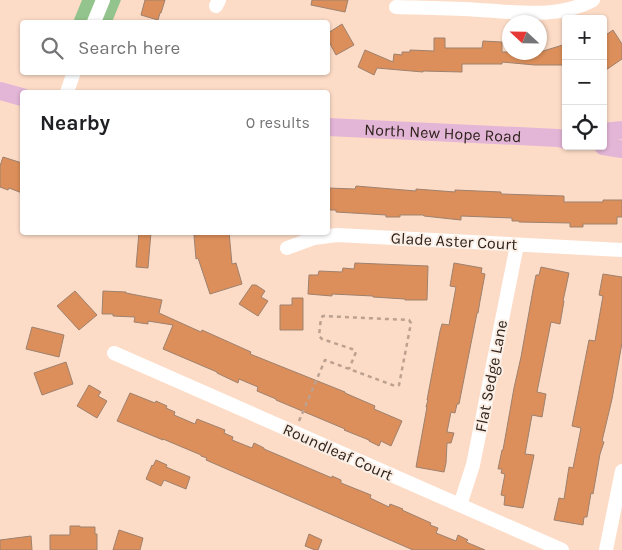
<!DOCTYPE html>
<html lang="en">
<head>
<meta charset="utf-8">
<style>
	:root { --surface:#fff; --page:#f6f6f6; --text:#202124; --muted:#757577; --line:#e0e0e0 }
	body { margin:0; font-family:Karla,sans-serif; background:var(--page); color:var(--text) }
	.controls { position:absolute; right:15px; top:15px; display:grid; overflow:hidden; border-radius:5px; box-shadow:0 1px 4px #0004 }
	.controls button { width:45px; height:45px; display:grid; place-items:center; padding:0; border:0; border-bottom:1px solid var(--line); background:var(--surface); color:var(--text); font:25px sans-serif }
	.compass { position:absolute; left:502px; top:15px; width:45px; height:45px; border-radius:50%; background:var(--surface); box-shadow:0 1px 4px #0004; rotate:292deg }
	.list { margin:0; padding:0; list-style:none }
	h2 { display:flex; justify-content:space-between; align-items:center; height:65px; margin:0; padding:0 20px; font-size:21px }
	h2 small { font-size:16px; font-weight:400; color:var(--muted) }
	.icon { flex:none; width:28px; height:28px; fill:none; stroke:currentColor; stroke-width:2; stroke-linecap:round; stroke-linejoin:round }
	.map { position:relative; flex:none; width:622px; height:550px; overflow:hidden }
	.search { position:absolute; background:var(--surface); box-shadow:0 1px 4px #0004; left:20px; top:20px; width:310px; height:55px; display:flex; align-items:center; gap:12px; box-sizing:border-box; padding:0 18px; border-radius:5px; color:var(--muted); font-size:19px }
	.panel { position:absolute; background:var(--surface); box-shadow:0 1px 4px #0004; left:20px; top:90px; width:310px; height:145px; border-radius:5px }
	.map>svg:first-child { display:block }
	.green { fill:#94c48d }
	.building { fill:#dc8f5a; stroke:#9e816e }
	.lines { fill:none; stroke-linecap:round; stroke-linejoin:round }
	.path { stroke:#bca190; stroke-width:2.5; stroke-dasharray:4 4; stroke-linecap:butt }
	.minor { stroke:#fff; stroke-width:14 }
	.major { stroke:#e3b5d7; stroke-width:18 }
	.labels { text-anchor:middle; dominant-baseline:central; stroke-width:4; stroke-linejoin:round; paint-order:stroke }
	.street-label { font-size:16px; fill:#2f231b; stroke:#fbeee5 }
</style>
</head>
<body>
<div class="map">
<svg width="622" height="550" viewBox="0 0 622 550">
	<rect width="100%" height="100%" fill="#fddcc7"/>
	<path class="green" d="M82,0H121L112,22H73Z"/>
	<path class="building" d="M145,0H165L161,13H160L158,20L141,15Z
		M312,0H348L345,12L311,5Z
		M342,24L354,45L336,55L328,40V33Z
		M613,30L622,44V59L603,72V37Z
		M434,38H445V48H482L483,41L502,42V52H540L566,44V65H535L502,62V64H462V72L423,71V72L377,68L374,75L358,67L365,50L393,62L394,54L402,55V52H410V50L434,51Z
		M3,157L22,163V193L9,188L8,190L0,187V166Z
		M356,186L416,191V189L455,192V190L501,192V194L564,196V202H603V200H622V217H617V224H583V227H570V223L519,222V221H512V218L461,216V220L424,216L423,215H400V217H386V215L336,212V210H328V188L355,189Z
		M139,232H151L148,268L136,267Z
		M229,232L232,264L236,263L242,284L210,294L198,258L196,259L194,235Z
		M355,263L428,266L427,300H405V299L373,297V296L332,294V296L308,294L309,275H318L319,271L342,272L343,268L354,269Z
		M454,263L482,268L481,273L485,274L480,301L478,313H477L459,404H457L455,413L451,412L447,432L454,433L451,443H447L446,463L444,472L416,467L427,407H426L428,400H427L440,331L442,324L449,325L456,287L450,286Z
		M541,267L569,273L563,301H564L560,324L551,322L537,392L546,394L542,417L532,415L525,454L534,455L523,508L504,505L505,496L501,495L505,474L501,473L502,469H498L502,450H503L514,388L521,357L533,290L536,275H539Z
		M603,274L622,277V343L612,399L602,441L604,442L600,454L593,494L591,493L587,517H584L583,525L554,520L559,498L564,499L569,467L573,468L581,428L572,426L589,340L595,341L603,296L599,295Z
		M252,285H256L265,291L261,297L268,301L258,316L239,304Z
		M75,291L97,315L79,330L57,306Z
		M103,291L126,292V293L162,300L159,313L201,332L202,330L251,352L250,354L345,392V393L375,406L374,409L402,421L391,446L381,441L379,446L369,441V440L344,430L345,429L276,400V399L257,391L258,387L239,379L238,383L217,373V372L163,349L173,325L148,321V324L134,322L135,317L113,316V314H102Z
		M292,298H303V330H280V305H292Z
		M32,327L64,335L59,357L26,349Z
		M66,362L73,384L42,395L34,373Z
		M89,385L101,392L98,396L107,401L97,418L77,406Z
		M130,393L155,403L156,401L167,406L166,408L175,412L174,415L195,424L197,419L225,430L224,433L233,437L232,440L252,448L254,443L264,448V449L332,478V476L341,480V483L371,495L370,498L389,507L390,504L403,509L402,510L431,523L430,525L438,528L436,533L456,541L458,535L468,540L466,542L485,550H413L206,460L207,458L201,456V455L163,439V440L117,421Z
		M156,460L167,465L166,467L190,477L186,489L164,480L161,486L146,479L152,465L153,466Z
		M70,526H80V527H95V534H97V550H50V535H70Z
		M119,530L143,538L140,550H113Z
		M309,534L322,540L318,550H315L305,546Z
		M31,536L32,550H0V540Z"/>
	<g class="lines">
		<path class="path" d="M299,421L325,360L395,386L399,385L411,323L409,320L323,316L321,318L319,336L322,339L352,349L356,352L349,369"/>
		<path class="minor" d="M216,6L219,0
			M396,7C424,8 452,8 480,10C518,12 558,19 593,0
			M94,22L103,0
			M67,92L74,72
			M287,248L314,238L337,235L622,250
			M114,353L562,550
			M460,505L473,465L517,245
			M606,550L622,471"/>
		<g class="major">
			<path d="M0,91L22,97"/>
			<path id="s1" d="M328,127L558,138L566,140"/>
			<path d="M603,132L622,130"/>
			<path d="M603,146L622,149"/>
		</g>
	</g>
	<g class="labels">
		<g class="street-label">
			<text stroke="none"><textPath href="#s1" startOffset="115">North New Hope Road</textPath></text>
			<text transform="translate(454 241) rotate(3)">Glade Aster Court</text>
			<text transform="translate(491 376) rotate(-79)">Flat Sedge Lane</text>
			<text transform="translate(338 452) rotate(24)">Roundleaf Court</text>
		</g>
	</g>
</svg>
<div class="controls">
<button>+</button>
<button>−</button>
<button><svg class="icon" aria-label="locate" viewBox="0 0 24 24"><circle cx="12" cy="12" r="6"/><path d="M12 2v4M12 18v4M2 12h4M18 12h4"/></svg></button>
</div>
<svg class="compass" viewBox="-18 -18 36 36"><path d="M0-13l5 13h-10z" fill="#e53935"/><path d="M0 13l5-13h-10z" fill="#757577"/></svg>
<div class="search"><svg class="icon" aria-label="search" viewBox="0 0 24 24"><circle cx="10" cy="10" r="6"/><path d="M15 15l6 6"/></svg>Search here</div>
<section class="panel">
<h2>Nearby<small>0 results</small></h2>
<ul class="list">
</ul>
</section>
</div>
</body>
</html>
